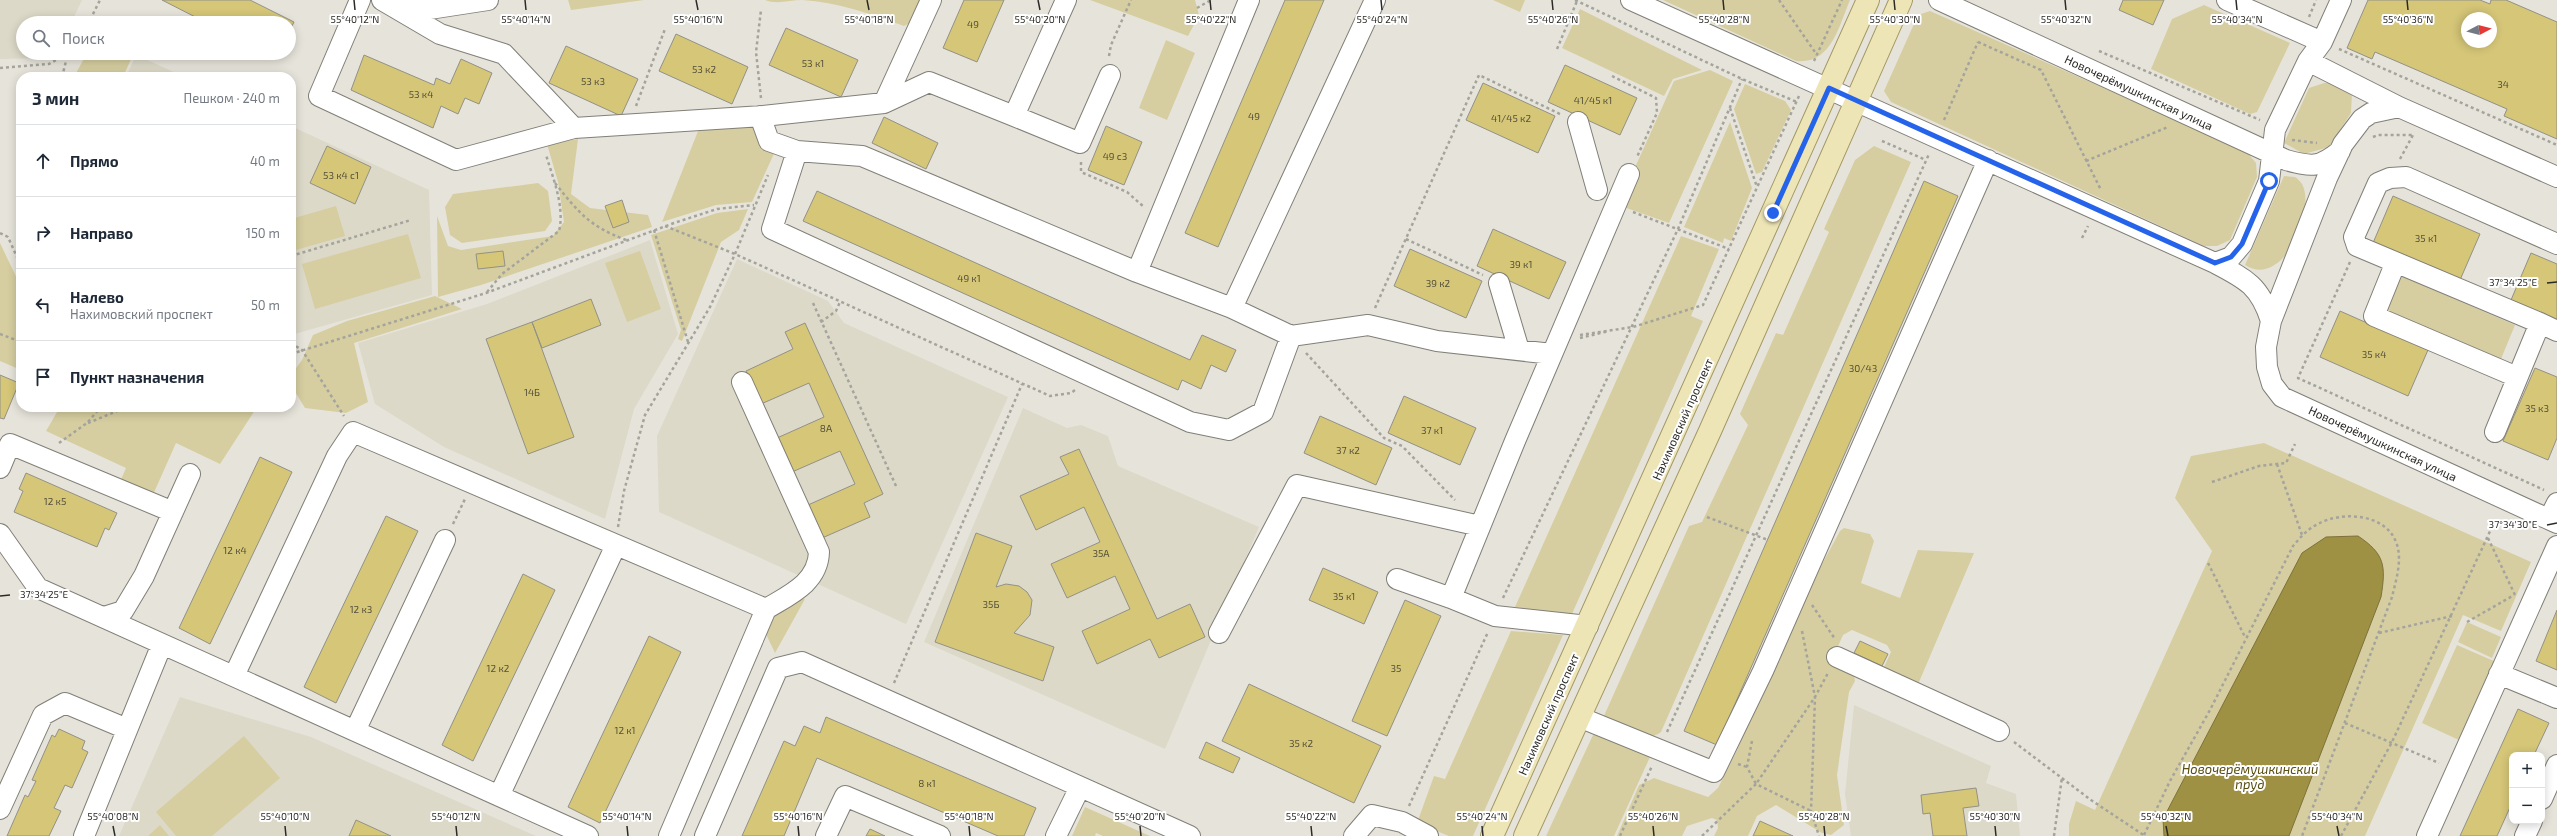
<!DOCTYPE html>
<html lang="ru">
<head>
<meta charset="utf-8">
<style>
	:root { --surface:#fff; --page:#f6f6f7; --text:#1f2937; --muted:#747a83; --line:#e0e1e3 }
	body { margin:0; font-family:"Exo 2",sans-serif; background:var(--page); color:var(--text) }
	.controls { position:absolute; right:12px; bottom:12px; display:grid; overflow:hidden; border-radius:8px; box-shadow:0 2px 10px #0003 }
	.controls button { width:36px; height:36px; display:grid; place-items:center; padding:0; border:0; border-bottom:1px solid var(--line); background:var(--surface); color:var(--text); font:20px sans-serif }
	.compass { position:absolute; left:2461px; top:12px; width:36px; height:36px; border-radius:50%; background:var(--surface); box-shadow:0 2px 10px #0003; rotate:83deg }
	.stop { position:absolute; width:12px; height:12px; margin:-9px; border:3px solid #2563eb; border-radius:50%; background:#fff }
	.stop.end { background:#2563eb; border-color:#fff; box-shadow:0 1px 4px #0008 }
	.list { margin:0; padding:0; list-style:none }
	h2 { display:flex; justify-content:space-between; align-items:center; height:52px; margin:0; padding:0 16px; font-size:17px }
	h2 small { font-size:13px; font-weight:400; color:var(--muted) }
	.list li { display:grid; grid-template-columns:26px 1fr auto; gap:12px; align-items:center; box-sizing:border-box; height:72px; padding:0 16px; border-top:1px solid var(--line) }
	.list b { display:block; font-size:15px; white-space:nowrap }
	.list p { margin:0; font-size:13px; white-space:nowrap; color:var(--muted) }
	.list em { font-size:13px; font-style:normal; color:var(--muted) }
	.icon { flex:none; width:22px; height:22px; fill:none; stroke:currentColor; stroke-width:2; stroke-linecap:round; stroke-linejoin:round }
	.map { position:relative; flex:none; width:2557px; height:836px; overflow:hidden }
	.search { position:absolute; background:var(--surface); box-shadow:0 2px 10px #0003; left:16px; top:16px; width:280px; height:44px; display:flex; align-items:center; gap:10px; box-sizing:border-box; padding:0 14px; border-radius:22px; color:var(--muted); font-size:15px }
	.panel { position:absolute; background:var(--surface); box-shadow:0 2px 10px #0003; left:16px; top:72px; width:280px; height:340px; border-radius:16px }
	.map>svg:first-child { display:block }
	.built { fill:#dcd9c8 }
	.green { fill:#d6cea0 }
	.water { fill:#9f9143; stroke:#7c723a }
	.building { fill:#d5c678; stroke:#929188; fill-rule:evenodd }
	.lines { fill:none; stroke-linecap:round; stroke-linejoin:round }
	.minor-casing { stroke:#817f77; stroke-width:22 }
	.major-casing { stroke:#a39864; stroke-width:24 }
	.path { stroke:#a5a49c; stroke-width:2.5; stroke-dasharray:3 3; stroke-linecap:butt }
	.minor { stroke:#fff; stroke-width:20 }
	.major { stroke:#eee5b6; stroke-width:22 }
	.route { stroke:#2563eb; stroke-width:5 }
	.ticks { fill:none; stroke:#2b2a26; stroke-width:1.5 }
	.labels { text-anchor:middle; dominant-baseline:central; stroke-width:4; stroke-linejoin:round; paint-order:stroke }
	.number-label { font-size:10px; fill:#56513a }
	.street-label { font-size:12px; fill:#2b2a26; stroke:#fff }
	.water-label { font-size:13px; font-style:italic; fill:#594f13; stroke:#fff }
	.ticks-label { font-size:10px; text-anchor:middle; fill:#2b2a26; stroke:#fff; stroke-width:4; stroke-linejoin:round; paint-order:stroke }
</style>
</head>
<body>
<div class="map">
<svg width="2557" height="836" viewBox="0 0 2557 836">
	<rect width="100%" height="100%" fill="#e6e4da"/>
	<path class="built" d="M0,0H82L71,23H23V53H48L43,58L0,59Z
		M136,55L185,77H126Z
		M291,126L429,190L432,295L291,335Z
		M650,240L678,334L634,409L605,519L444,447L375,404L358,343L487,304Z
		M737,259L828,301L844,323L1008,397L906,624L659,512L657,436Z
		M1023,408L1067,428L1081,425L1108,436L1118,466L1259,527L1165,749L924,642Z
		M180,697L311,737L536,836H119Z
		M1854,705L1991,766L1986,783L2016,794L2020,836H1851L1845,794Z"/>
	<path class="green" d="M568,0H644L571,10Z
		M765,0H925L912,22L904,26C870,14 838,2 802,0C790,0 777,5 765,0Z
		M1090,0H1195L1199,15L1188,36Z
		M1493,0H1525L1520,12Z
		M1663,0H1850C1839,26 1831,65 1796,61Z
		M2204,5L2290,43L2257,112L2250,114L2151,69L2172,19Z
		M1580,9L1702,70L1673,79L1664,96L1562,48Z
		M1930,11L2246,151L2256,163L2257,177L2230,240L2217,246H2204L1891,102L1884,91L1918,15Z
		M1166,40L1195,53L1167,120L1139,108Z
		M87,53H123L132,57L123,77H74Z
		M1710,70L1733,81L1669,223L1618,205L1674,81Z
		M2324,83H2334L2352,94L2351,113L2329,147L2304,154L2284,143L2309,88Z
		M1745,84L1785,101L1791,110L1762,172L1756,174L1734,109Z
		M758,122L777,147L752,202L716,205L662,222L700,126Z
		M1730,122L1752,188L1731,241L1724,238L1723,243L1684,227Z
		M578,139L571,194L590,208L648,215L652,227L481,285L438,297L437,216L448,246L461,250L553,236L564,222L558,182L547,144Z
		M1874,146L1911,162L1661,732C1645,745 1619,725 1603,718L1689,526L1702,522L1748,425L1740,414L1776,333L1783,335L1829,232L1824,229L1855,160Z
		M2284,176L2295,177C2298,179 2302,183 2303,186C2315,215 2282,289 2245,265Z
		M538,183L548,191L552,221L545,231L462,243L450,235L445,207L453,194Z
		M336,206L345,236L296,250L291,234V219Z
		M748,209L739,230L721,242L682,341L678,339L681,330L651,235L717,213Z
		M408,234L421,278L315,309L302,264Z
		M1681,236L1719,249L1691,316L1703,321L1571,616L1515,607Z
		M0,243L21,287V370L0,361Z
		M640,251L661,309L627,322L605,263Z
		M2401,276L2515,325L2501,359L2387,310Z
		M435,296L462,309L354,343L368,402L346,413L305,408L291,385V375L302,360L313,335L347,321Z
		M60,407H257L220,464L176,443L152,497L119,484L126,468L46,431Z
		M2264,443L2531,562L2501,631L2463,615L2365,836H2069V824L2076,801L2095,810L2212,551L2175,498L2191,456Z
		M1844,528L1870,534L1874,541L1861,583L1900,598L1918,550L1974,553L1919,682L1912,686L1886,675L1884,667L1891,652L1887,645L1852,630L1843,635L1835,653L1853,670L1855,681L1849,692L1837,775L1844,825L1831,835L1822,833L1776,805L1757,816L1748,836H1714L1718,828L1717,820L1712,818L1687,826L1682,836H1617L1639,785L1654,778L1708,797L1718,788L1737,750L1790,623L1840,531Z
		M782,590L805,599L775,653L764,630Z
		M2467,622L2501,637L2492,658L2458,642Z
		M1511,631L1563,635L1473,836H1449L1417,823L1434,776L1445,779Z
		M2457,645L2496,662L2461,741L2422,723Z
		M1600,732L1650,757L1614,836H1546L1593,735Z
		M244,736L280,778L212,836H176L156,812Z
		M1085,807L1150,836H1103L1096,833L1095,836H1072Z
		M160,825L169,836H148Z"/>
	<path class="water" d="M2358,536C2385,554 2386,566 2381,597L2289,836H2164L2163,819L2302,553L2326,537Z"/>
	<path class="building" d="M162,0H250L294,22L289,32V23H207Z
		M964,0H1004L977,62L943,48Z
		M1285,0H1324L1218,247L1185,233Z
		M2123,0H2164L2153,25L2119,10Z
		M2368,0H2480L2490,4L2491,0H2506L2557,22V139L2504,116L2507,109L2375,52L2372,59L2347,48ZM2467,18H2491V42H2467Z
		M786,28L858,60L841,97L769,65Z
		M676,34L748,67L732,104L659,71Z
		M566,46L638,79L621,116L549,83Z
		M265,53H278L275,58Z
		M364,55L434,85L436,78L450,84L461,59L492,73L479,104L465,98L458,114L441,106L433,128L351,90Z
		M1565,65L1637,98L1620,135L1548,102Z
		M1483,83L1555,116L1538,153L1466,120Z
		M884,117L938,143L926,169L872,143Z
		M1106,126L1142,142L1124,185L1088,170Z
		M327,146L371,167L355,204L310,183Z
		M1924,181L1958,196L1717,745L1684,731Z
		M817,191L1190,360L1202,335L1236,350L1226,372L1211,365L1201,389L1182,380L1178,390L803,221Z
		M2393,196L2480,234L2460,280L2373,243Z
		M622,200L629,222L613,228L605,206Z
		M1493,229L1566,262L1549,299L1477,266Z
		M1410,249L1482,281L1466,318L1394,286Z
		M503,251L505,266L478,269L476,254Z
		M2531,253L2557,264V320L2511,300Z
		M591,299L601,325L542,348L532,322Z
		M2340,311L2428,350L2408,396L2320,357Z
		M532,322L574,437L528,454L486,339Z
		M805,323L883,494L864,503L870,517L822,538L808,505L855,484L840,451L792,472L777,438L824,417L809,383L761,404L746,371L793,349L785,332Z
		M2535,368L2557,377V438L2548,460L2503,441Z
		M0,375L19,383L4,419L0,418Z
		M1404,396L1476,428L1460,465L1388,433Z
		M1320,416L1392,448L1376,485L1304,453Z
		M1079,449L1157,619L1190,604L1205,637L1159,658L1150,639L1097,664L1082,631L1130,609L1115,576L1067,598L1051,564L1100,542L1084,507L1036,530L1020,496L1069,474L1060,457Z
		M260,457L292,472L210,644L179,628Z
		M26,473L117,513L109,530L105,528L97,547L14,512L23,491L19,489Z
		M386,516L418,531L336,703L304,687Z
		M976,533L1012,546L996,587L1006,584L1019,586L1027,592L1032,600L1030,615L1014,633L1054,647L1043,681L935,642Z
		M1323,568L1378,592L1364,624L1309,600Z
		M523,574L555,590L473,761L442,745Z
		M1405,600L1441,616L1387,736L1352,721Z
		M2557,610V670L2536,661Z
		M649,636L681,652L600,823L568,807Z
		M1860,641L1888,654L1882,666L1854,653Z
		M1249,684L1381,746L1354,803L1222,741Z
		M2518,709L2549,723L2534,755H2512V803L2497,836H2460Z
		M826,717L1036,808L1024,836H998L817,758L784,836H742L784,741L795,746L804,726L820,733Z
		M59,729L85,741L82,749L88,752L72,788L65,785L54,808L61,811L49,836H7L25,795L28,797L36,781L32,780L52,735L55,737Z
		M1206,742L1240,758L1233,773L1199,758Z
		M1976,788L1979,806L1963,808L1967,836H1933L1930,813L1923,814L1921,795Z
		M356,820L391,836H349Z
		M1760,821L1793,836H1753Z
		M870,829L885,836H866Z"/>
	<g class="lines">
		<g class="minor-casing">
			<path id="minor" d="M360,0L319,96L456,160L574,128
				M382,0L440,34L504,54L574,128L763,116L884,103L929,82L1014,116L1066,0
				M1631,0L2215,263C2246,279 2260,286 2271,321
				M1939,0L2286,160C2312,167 2319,168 2340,151
				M2227,0L2322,42
				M399,5L423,10L488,0
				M2308,61L2399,107
				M884,103L931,0
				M760,116L769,141L797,151L862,156L1137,272L1232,308L1291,336L1368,325L1437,341L1552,354
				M1014,116L1080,143L1110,75
				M1578,122L1597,190
				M797,151L772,229L1190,422L1229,430L1263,412L1291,336
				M2557,177L2399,107L2371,113L2362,119L2343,144L2327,178L2271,321L2266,347L2267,367L2272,384L2282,397L2557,523
				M2215,263L2231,257L2242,244L2269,181L2275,130L2308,61L2322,42L2341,0
				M2395,264L2374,316L2517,377
				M1137,272L1249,0
				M1499,283L1519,350
				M1232,308L1375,0
				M2540,323L2557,331
				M742,382L819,552C818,583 789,595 766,609
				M2495,432L2540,323L2357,246L2354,237L2378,183L2390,178L2406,177L2557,244
				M0,468L10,444L173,512
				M2549,519L2557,503
				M0,534L38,588L588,836
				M1397,579L1451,598L1495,616L1588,626
				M1451,598L1515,441L1629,174
				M104,617L123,611L144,576L190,474
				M1219,633L1297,485L1480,526
				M1837,657L1999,731
				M2499,674L2557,698
				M234,676L337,456L353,432L766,609L669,836
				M1579,717L1714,772L1763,671L1988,160
				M355,731L445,540
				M499,796L616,545
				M2542,799L2557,765
				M0,809L43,715L65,703L127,729
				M84,836L162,644
				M705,836L778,668L802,662L1190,836
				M826,836L845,796L940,836
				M1056,836L1080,787
				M1354,836L1372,815L1402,822L1428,836
				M2427,836L2557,546
				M2525,836L2532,821"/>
		</g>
		<g class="major-casing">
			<path id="major" d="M1492,836L1868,0
				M1525,836L1710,431L1901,0"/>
		</g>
		<path class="path" d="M1575,0L1742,79L1797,102
			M1779,0L1817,55
			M1197,8L1211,0
			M2309,17L2316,0
			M85,23L92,16L100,0
			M1978,42L2041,70L2101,190
			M1557,49L1577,1
			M2339,49L2557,145
			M2099,51L2260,120
			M1109,56L1111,45L1131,0
			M1814,61L1842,0
			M0,68L49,64L68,53
			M1612,76L1656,98L1657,113L1637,157
			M62,77L68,53
			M761,98L756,52L761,10
			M636,106L665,29
			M1730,108L1757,187
			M1944,120L1978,42
			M2373,137L2378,135H2412
			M2292,140L2317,143
			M1882,141L1926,160
			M2400,159L2413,135
			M2086,161L2168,127
			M1081,162V172L1127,192L1144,207
			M555,183C579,213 589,226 626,240
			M1633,212L1729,249
			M665,226L735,254L1050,396L1071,393L1075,390
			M654,230L688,342
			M0,233L8,237L21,266
			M2082,238L2088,226
			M1406,239L1483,275
			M291,256L411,220
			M2350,262L2298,378L2544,490
			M487,292L502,274L559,231C565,207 553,178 546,155
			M813,303L896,486
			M1375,308L1479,75L1562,115
			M821,322L836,311L840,302
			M0,334L21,342
			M1580,335L1633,327L1703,305L1799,96
			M1580,338L1609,331
			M291,343L302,350L344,416
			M1306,353L1384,438L1402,446L1455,500
			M291,354L486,293L674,223L717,209L754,205
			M88,423L127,407
			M59,443L87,423L101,407
			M2277,464L2302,535
			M2212,482L2259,466L2286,463L2295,444
			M1707,517L1768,540
			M453,524L465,499
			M618,527L624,491L645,415L710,307L735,254L768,175
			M2488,538L2515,595
			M2208,563L2245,637
			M1503,598L1678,229L1742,79
			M1812,605L1835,639
			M2467,622L2514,595
			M1802,631L1815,697L1811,811
			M2379,633L2452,616
			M894,683L1022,384
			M2345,723L2439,763
			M1667,732L1929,154
			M1752,741L1747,767L1756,784L1815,697L1828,673
			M2014,742L2091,800L2145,836
			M1738,764L1747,767
			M1409,806L1488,632
			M2144,835L2170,781L2210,710L2293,546C2300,538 2307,529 2318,524C2341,511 2385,513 2396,542C2403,559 2396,580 2392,597L2302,836
			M1620,836L1652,766
			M1702,836L1756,784L1811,811L1819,836
			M2054,836L2062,777
			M2341,836L2392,742L2492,527"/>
		<use href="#minor" class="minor"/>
		<use href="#major" class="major"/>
	</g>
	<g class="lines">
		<path class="route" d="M1773,213L1829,88L2215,263L2231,257L2242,244L2269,181"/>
	</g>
	<path class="ticks" d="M354,0L355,10M525,0L526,10M696,0L698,10M867,0L869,10M1038,0L1040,10M1210,0L1211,10M1381,0L1382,10M1552,0L1553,10M1723,0L1724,10M1894,0L1895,10M2065,0L2066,10M2236,0L2237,10M2407,0L2408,10M2547,283L2557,282M2547,525L2557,523M0,596L10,595M113,826L115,836M285,826L286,836M456,826L457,836M627,826L628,836M798,826L799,836M969,826L970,836M1140,826L1141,836M1311,826L1312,836M1482,826L1483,836M1653,826L1654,836M1824,826L1825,836M1995,826L1996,836M2166,826L2168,836M2337,826L2339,836"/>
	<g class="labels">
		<g class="number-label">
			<text x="973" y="24">49</text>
			<text x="813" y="63">53 к1</text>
			<text x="704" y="69">53 к2</text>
			<text x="593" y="81">53 к3</text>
			<text x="2503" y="84">34</text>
			<text x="421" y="94">53 к4</text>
			<text x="1593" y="100">41/45 к1</text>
			<text x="1254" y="116">49</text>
			<text x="1511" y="118">41/45 к2</text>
			<text x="1115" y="156">49 с3</text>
			<text x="341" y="175">53 к4 с1</text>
			<text x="2426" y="238">35 к1</text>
			<text x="1521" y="264">39 к1</text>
			<text x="969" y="278">49 к1</text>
			<text x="1438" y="283">39 к2</text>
			<text x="2374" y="354">35 к4</text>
			<text x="1863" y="368">30/43</text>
			<text x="532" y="392">14Б</text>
			<text x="2537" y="408">35 к3</text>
			<text x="826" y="428">8А</text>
			<text x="1432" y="430">37 к1</text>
			<text x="1348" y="450">37 к2</text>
			<text x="55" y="501">12 к5</text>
			<text x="235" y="550">12 к4</text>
			<text x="1101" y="553">35А</text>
			<text x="1344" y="596">35 к1</text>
			<text x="991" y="604">35Б</text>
			<text x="361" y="609">12 к3</text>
			<text x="498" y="668">12 к2</text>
			<text x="1396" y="668">35</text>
			<text x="625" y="730">12 к1</text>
			<text x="1301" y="743">35 к2</text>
			<text x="927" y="783">8 к1</text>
		</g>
		<g class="street-label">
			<text transform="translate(2139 92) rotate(25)">Новочерёмушкинская улица</text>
			<text transform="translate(1682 419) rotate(-66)">Нахимовский проспект</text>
			<text transform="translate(2383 443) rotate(25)">Новочерёмушкинская улица</text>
			<text transform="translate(1548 714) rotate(-66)">Нахимовский проспект</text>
		</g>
		<g class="water-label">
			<text x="2250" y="769">Новочерёмушкинский<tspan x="2250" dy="15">пруд</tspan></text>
		</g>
	</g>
	<g class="ticks-label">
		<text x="355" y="23">55°40'12"N</text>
		<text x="526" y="23">55°40'14"N</text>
		<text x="698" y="23">55°40'16"N</text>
		<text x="869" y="23">55°40'18"N</text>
		<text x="1040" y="23">55°40'20"N</text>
		<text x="1211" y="23">55°40'22"N</text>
		<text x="1382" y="23">55°40'24"N</text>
		<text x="1553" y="23">55°40'26"N</text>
		<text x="1724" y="23">55°40'28"N</text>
		<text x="1895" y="23">55°40'30"N</text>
		<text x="2066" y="23">55°40'32"N</text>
		<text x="2237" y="23">55°40'34"N</text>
		<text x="2408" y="23">55°40'36"N</text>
		<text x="2513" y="286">37°34'25"E</text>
		<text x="2513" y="528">37°34'30"E</text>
		<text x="44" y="598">37°34'25"E</text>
		<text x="113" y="820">55°40'08"N</text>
		<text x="285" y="820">55°40'10"N</text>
		<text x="456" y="820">55°40'12"N</text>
		<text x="627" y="820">55°40'14"N</text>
		<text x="798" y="820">55°40'16"N</text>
		<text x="969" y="820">55°40'18"N</text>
		<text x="1140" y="820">55°40'20"N</text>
		<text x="1311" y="820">55°40'22"N</text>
		<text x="1482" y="820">55°40'24"N</text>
		<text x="1653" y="820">55°40'26"N</text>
		<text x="1824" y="820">55°40'28"N</text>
		<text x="1995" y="820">55°40'30"N</text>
		<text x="2166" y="820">55°40'32"N</text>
		<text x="2337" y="820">55°40'34"N</text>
	</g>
</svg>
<div class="controls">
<button>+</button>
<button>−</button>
</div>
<svg class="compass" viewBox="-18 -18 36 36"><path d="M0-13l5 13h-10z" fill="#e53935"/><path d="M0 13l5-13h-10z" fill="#747a83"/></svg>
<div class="stop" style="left:2269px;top:181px"></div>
<div class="stop end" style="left:1773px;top:213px"></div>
<div class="search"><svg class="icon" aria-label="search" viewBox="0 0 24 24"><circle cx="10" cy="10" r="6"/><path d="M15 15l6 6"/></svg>Поиск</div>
<section class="panel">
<h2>3 мин<small>Пешком · 240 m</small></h2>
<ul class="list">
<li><svg class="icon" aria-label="ahead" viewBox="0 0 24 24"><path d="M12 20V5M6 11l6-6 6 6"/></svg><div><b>Прямо</b></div><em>40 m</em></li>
<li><svg class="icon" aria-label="right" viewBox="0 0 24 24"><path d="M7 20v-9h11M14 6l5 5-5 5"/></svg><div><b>Направо</b></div><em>150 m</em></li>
<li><svg class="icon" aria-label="left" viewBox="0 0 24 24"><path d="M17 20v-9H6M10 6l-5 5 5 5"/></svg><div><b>Налево</b><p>Нахимовский проспект</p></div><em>50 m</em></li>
<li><svg class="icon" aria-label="arrive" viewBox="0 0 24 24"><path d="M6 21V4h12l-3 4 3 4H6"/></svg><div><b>Пункт назначения</b></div></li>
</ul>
</section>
</div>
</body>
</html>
